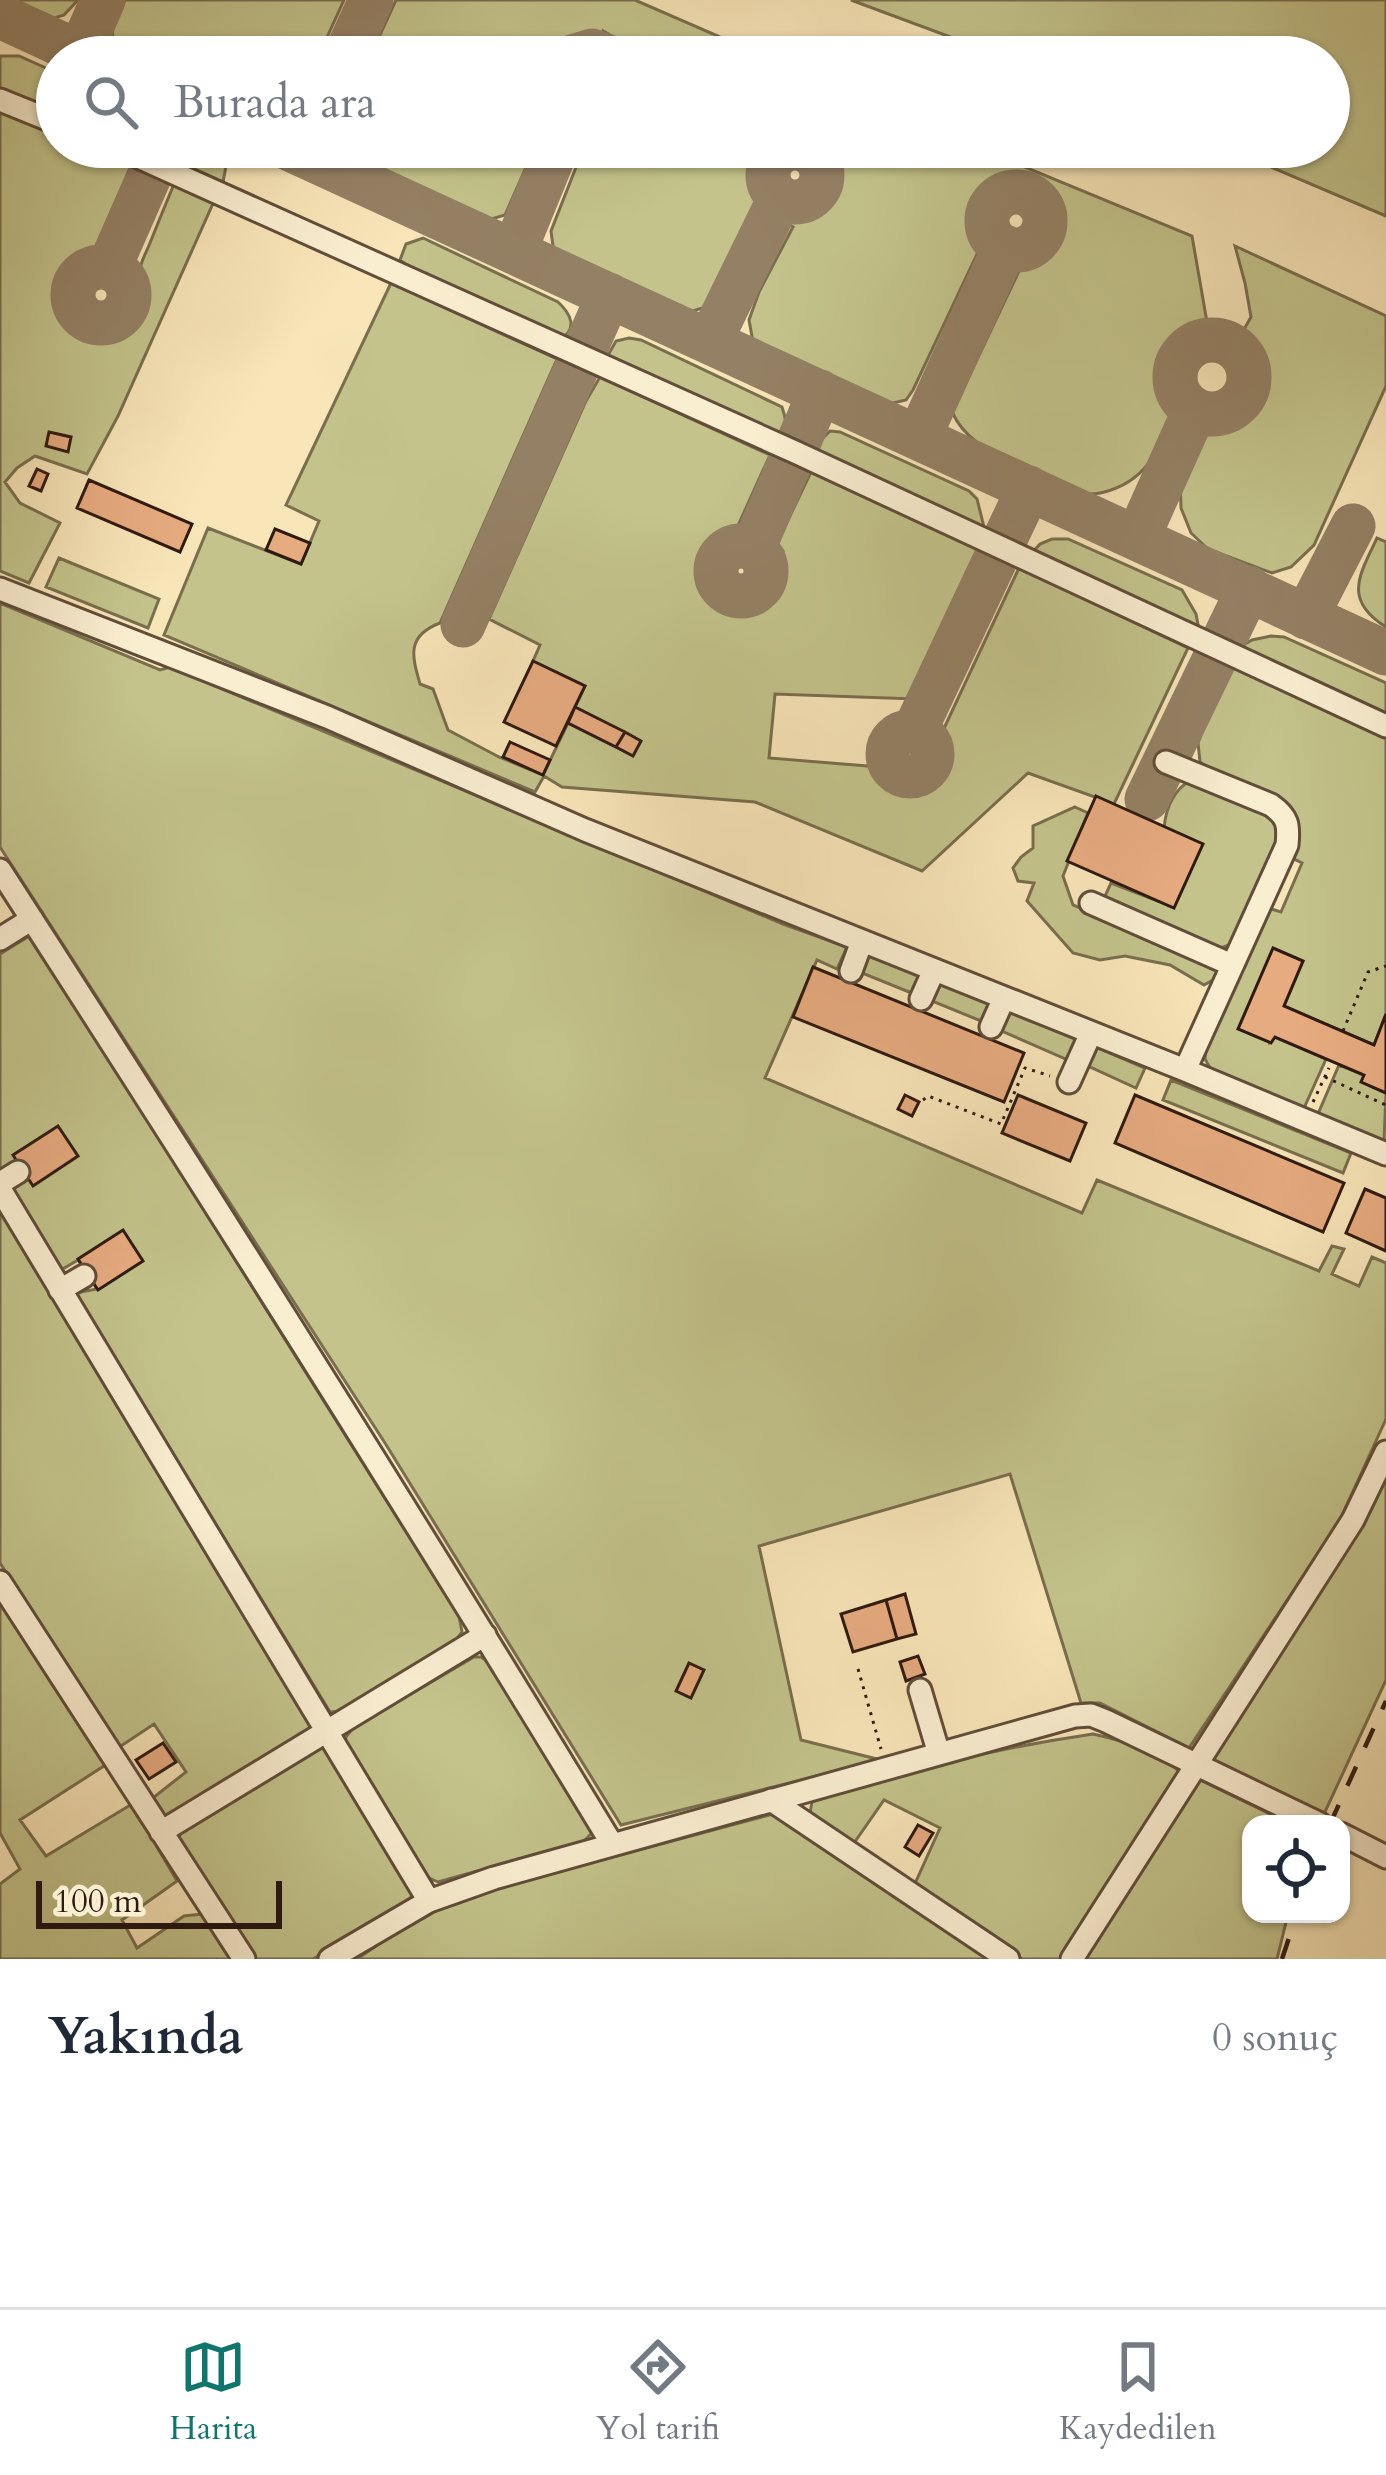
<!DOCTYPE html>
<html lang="tr">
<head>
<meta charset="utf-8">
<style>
	:root { --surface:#fff; --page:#f2f2f3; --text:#1f2937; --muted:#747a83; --line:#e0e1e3; --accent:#0f766e }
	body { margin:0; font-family:Cardo,serif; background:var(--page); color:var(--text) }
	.controls { position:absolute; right:36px; bottom:36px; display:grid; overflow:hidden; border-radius:24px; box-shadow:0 3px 9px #0004 }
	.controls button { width:108px; height:108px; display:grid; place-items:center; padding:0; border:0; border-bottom:3px solid var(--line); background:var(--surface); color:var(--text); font:60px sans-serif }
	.scale { position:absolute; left:36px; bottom:30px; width:246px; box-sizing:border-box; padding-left:12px; border:6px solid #2f1a10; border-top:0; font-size:33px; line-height:42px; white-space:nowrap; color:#2f1a10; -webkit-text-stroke:9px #faeed1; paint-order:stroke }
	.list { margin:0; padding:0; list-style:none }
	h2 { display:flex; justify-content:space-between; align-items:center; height:156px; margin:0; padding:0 48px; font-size:51px }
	h2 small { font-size:39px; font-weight:400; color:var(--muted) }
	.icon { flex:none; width:66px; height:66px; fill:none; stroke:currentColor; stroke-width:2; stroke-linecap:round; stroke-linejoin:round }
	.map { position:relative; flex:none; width:1386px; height:1959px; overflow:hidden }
	.search { position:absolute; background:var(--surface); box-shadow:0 3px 9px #0004; left:36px; right:36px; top:36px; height:132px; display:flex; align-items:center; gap:30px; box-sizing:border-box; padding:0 42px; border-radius:66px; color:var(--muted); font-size:45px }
	.sheet { height:348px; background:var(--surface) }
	nav { display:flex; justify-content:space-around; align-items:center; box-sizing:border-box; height:168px; border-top:3px solid var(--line); background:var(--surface); font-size:33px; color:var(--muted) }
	nav a { display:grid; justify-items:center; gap:6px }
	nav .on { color:var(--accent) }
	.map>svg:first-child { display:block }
	.green { fill:#c3c38b; stroke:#796e4e; stroke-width:3 }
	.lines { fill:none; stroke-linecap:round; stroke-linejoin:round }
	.taxiway { stroke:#948064; stroke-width:45 }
	.building { fill:#e7ab80; stroke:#2f1a10; stroke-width:3 }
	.minor-casing { stroke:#614d3a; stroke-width:27 }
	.path { stroke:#2f1a10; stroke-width:3; stroke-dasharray:3 6; stroke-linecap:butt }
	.minor { stroke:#faeed1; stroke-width:21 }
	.rail { stroke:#2f1a10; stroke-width:4.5; stroke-dasharray:21 21; stroke-linecap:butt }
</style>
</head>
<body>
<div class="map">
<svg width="1386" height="1959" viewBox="0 0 1386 1959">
	<rect width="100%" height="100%" fill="#f8e5b8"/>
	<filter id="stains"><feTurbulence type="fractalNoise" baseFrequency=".00167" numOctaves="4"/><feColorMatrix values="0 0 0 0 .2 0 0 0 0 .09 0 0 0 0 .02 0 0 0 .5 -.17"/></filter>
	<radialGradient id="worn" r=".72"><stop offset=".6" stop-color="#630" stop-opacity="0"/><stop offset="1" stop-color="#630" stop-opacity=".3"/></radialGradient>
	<path class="green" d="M2,0H78L64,15L45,21Z
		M125,0H344L318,57H131L113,39L112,28Z
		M396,0H635L766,57H625L616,46L619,40L603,31L600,39C583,33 567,42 557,57H370Z
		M851,0H1386V216L1224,147H1329V57H1004Z
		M0,56H19L57,73V114L0,91Z
		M0,109L57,133V147H90L135,166C125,189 115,222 102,243C92,257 70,260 61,280C43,322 99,359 134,322C151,303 137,288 140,269C141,261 147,251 150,243C158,223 166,203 175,182L215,199L118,416L87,474L35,456L17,468L5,482L20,503L60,523L29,583L0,571Z
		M219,147L227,161L223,182L183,164L192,148Z
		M344,147H535L505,215L488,220L358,162Z
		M584,147H764C746,179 763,182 762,211L755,210L706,307L689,312L560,256L553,246L551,231Z
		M826,147H976L1192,236L1208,328L1188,334L1175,350L1167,368V390L1177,405C1163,441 1151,477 1111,490C1100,494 1086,495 1075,492C1057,486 1040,475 1024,467C994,452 967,444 952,412L1020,269L1049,249L1058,231L1059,208L1050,194L1042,186V181L1030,175L1025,180L1016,178L999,183L985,196L976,211L978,252L913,390L906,400L889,404L753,342L749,320L759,292L793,227L787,224C796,218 806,215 815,210C841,196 840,168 826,147Z
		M423,238L558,302C570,313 579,329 560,339L412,269L400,260L406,244Z
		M1235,246L1386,316V386L1314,545L1291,567L1272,573L1208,549L1191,533L1181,508L1180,476L1205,422L1237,414C1264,383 1276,366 1239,338L1251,317L1245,283Z
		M391,283L557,359L440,623C406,636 412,656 420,684L433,689L448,730L499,757L543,775L568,723L632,755L640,741L575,707L585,686L533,661L540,645L489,619L586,401L600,377L770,455L736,530L718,538L703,566L707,582L716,597L713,603L730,611L734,606C762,612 780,585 777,559L783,551L777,543L811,472L983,550L915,699L775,694L769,758L880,767L897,786L925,784C941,768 943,761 939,739L1019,568L1188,648L1114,804L1028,773L922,871L755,802L562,787L544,776L535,792L164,635L208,528L301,564L319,521L286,505Z
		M629,338L641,340L782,407C786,419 788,426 780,436L607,357L616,341Z
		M830,431L840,432L969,491L977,499L985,531L817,452L821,440Z
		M1377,538L1386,542V627C1343,600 1359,576 1377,538Z
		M1052,539H1068L1182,590L1196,614L1199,630L1031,554L1040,544Z
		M59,558L159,599L148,628L46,587Z
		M0,603L160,670L170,667L783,924L847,947L837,969L817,960L765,1078L1082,1213L1097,1180L1319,1271L1332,1246L1344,1249L1332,1274L1359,1286L1372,1257L1386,1263V1419L1339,1522L1189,1748L1100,1703H1081L1010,1474L759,1546L801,1740L881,1760L621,1825L385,1443L0,847Z
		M1271,636L1284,637L1386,683V715L1238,648L1252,640Z
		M1233,666L1386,734V1014L1374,1045L1284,1006L1303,961L1274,949L1270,1042L1275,1037L1326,1059L1304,1108L1210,1068L1205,1059L1206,1045L1268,908L1281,912L1302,863L1290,857L1297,832L1200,762L1198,743L1224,676Z
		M1192,779L1276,812L1281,843L1234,943L1221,948L1203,945L1102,903L1111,883L1173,907C1167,866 1148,805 1192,779Z
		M1075,807L1088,813L1063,876L1073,905L1217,966L1220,976L1204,985L1170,965L1125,956L1100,960L1073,953L1027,901L1034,883L1018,881L1013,868L1021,857L1033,848V826Z
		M31,935L459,1616L462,1632L453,1644L343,1711L330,1712L75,1293L97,1289L78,1260L61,1270L11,1192L27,1177L2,1172L0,1169V954Z
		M865,952L922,975L914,994L857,971Z
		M936,979L994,1003L986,1023L927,999Z
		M1006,1009L1077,1040L1068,1060L997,1029Z
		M1096,1047L1145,1068L1136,1088L1088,1066Z
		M1339,1065L1364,1075L1362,1082L1386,1093L1384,1141L1318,1114Z
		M1171,1080L1351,1153L1343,1173L1163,1100Z
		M0,1207L311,1721V1729L165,1818L149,1801L186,1772L154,1724L118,1748L0,1563Z
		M1386,1465V1680L1324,1814L1212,1759Z
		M0,1602L107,1764L20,1820L46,1856L132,1804L177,1881L122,1920L137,1948L184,1916L202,1914L230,1959H0V1884L20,1869L0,1833Z
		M474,1657H481L490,1663L592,1828L591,1834L584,1841L438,1882L420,1874L344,1746L346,1737L353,1728Z
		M1093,1734C1124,1741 1160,1751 1182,1774L1061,1959H1022L913,1888L940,1828L884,1800L852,1846L821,1826L810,1813L812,1802C903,1770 998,1748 1093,1734Z
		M325,1747L413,1894L407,1904L313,1959H255L178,1846V1837L186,1827L316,1748Z
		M1200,1780L1291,1824H1251V1914H1288L1277,1959H1085Z
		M773,1814L988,1959H357L417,1918L440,1907L489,1890Z"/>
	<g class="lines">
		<path class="taxiway" d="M0,16L89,57
			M80,53L103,0
			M345,57L371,0
			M572,57L592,51L608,57
			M286,147L1386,653
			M768 175a27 27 0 1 1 54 0a27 27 0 1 1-54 0Z
			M987 221a29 29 0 1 1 58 0a29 29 0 1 1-58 0Z
			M514,252L557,147
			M73 295a28 28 0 1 1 56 0a28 28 0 1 1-56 0Z
			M109,268L162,147
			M1175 377a37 37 0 1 1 74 0a37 37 0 1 1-74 0Z
			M710,341L780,198
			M919,437L1005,247
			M1138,537L1195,410
			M716 571a25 25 0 1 1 50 0a25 25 0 1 1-50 0Z
			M753,549L820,392
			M1306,617L1353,526
			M463,625L609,295
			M914,732L1029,488
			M888 754a22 22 0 1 1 44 0a22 22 0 1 1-44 0Z
			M1147,799L1249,588"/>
	</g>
	<path class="building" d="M49,432L71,437L68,452L46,446Z
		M37,469L48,474L41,491L29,486Z
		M89,480L192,524L180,552L77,508Z
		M275,529L310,543L301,564L266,550Z
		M533,661L585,686L556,746L504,722Z
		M575,707L625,732L616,747L568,723Z
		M625,732L641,741L633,756L616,747Z
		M510,742L550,760L543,775L503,757Z
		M1096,796L1203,844L1174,908L1067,861Z
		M1273,948L1303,961L1284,1006L1374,1045L1386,1014V1093L1361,1082L1364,1075L1275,1037L1271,1043L1238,1029Z
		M813,967L1024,1053L1004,1102L793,1017Z
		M905,1095L919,1102L912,1116L898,1109Z
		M1018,1095L1086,1123L1070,1161L1002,1133Z
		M1135,1095L1344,1183L1323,1232L1115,1143Z
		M58,1126L78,1156L33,1186L13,1155Z
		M1365,1189L1386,1198V1251L1346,1233Z
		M123,1230L143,1261L98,1290L78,1259Z
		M905,1594L916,1634L897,1639L886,1600Z
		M886,1600L897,1639L853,1652L841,1614Z
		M918,1656L925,1674L906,1681L900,1662Z
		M689,1663L704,1670L691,1698L676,1691Z
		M163,1743L176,1762L149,1779L136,1760Z
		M918,1825L933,1833L919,1856L905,1847Z"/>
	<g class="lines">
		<g class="minor-casing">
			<path id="minor" d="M0,100L57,123
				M116,147L795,452L1386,726
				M0,589L327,717L585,830L1185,1070L1386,1154
				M1166,762L1271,805C1288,817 1289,825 1287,845L1185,1070
				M0,870C208,1192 413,1516 612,1844
				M1091,903L1232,965
				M0,939L32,919
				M851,971L862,941
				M921,999L934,970
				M991,1027L1004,998
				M1069,1082L1091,1033
				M0,1183L18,1172
				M0,1189L429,1901
				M60,1290L84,1276
				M0,1582L244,1959
				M920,1690L939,1754
				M771,1800L1008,1959
				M161,1832L485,1635
				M1341,1834L1386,1857
				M330,1959L429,1901L494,1878L1075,1716L1091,1715L1106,1721L1320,1824
				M1072,1959L1353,1520L1386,1452"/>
		</g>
		<path class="path" d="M1343,1031L1368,972L1386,966
			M1325,1077L1386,1105
			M923,1100L928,1096L1001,1124L1025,1068L1050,1076
			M1313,1102L1329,1068
			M858,1669L881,1749"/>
		<use href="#minor" class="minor"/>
		<path class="rail" d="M1330,1824L1386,1701
			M1282,1959L1297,1914"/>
	</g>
	<rect width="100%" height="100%" filter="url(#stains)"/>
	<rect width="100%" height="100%" fill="url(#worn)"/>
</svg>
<div class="controls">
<button><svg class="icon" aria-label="locate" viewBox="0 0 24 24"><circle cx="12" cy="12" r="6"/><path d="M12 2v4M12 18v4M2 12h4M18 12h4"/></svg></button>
</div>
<div class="scale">100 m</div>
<div class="search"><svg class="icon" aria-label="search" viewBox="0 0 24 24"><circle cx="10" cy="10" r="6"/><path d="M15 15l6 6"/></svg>Burada ara</div>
</div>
<section class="sheet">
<h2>Yakında<small>0 sonuç</small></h2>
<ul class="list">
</ul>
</section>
<nav>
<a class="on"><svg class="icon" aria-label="map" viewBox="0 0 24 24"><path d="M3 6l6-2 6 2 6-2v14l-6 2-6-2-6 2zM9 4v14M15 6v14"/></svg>Harita</a>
<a><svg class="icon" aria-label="directions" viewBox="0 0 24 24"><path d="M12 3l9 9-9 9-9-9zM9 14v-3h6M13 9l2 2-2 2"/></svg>Yol tarifi</a>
<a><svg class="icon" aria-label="saved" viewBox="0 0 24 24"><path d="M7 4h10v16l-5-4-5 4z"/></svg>Kaydedilen</a>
</nav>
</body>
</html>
